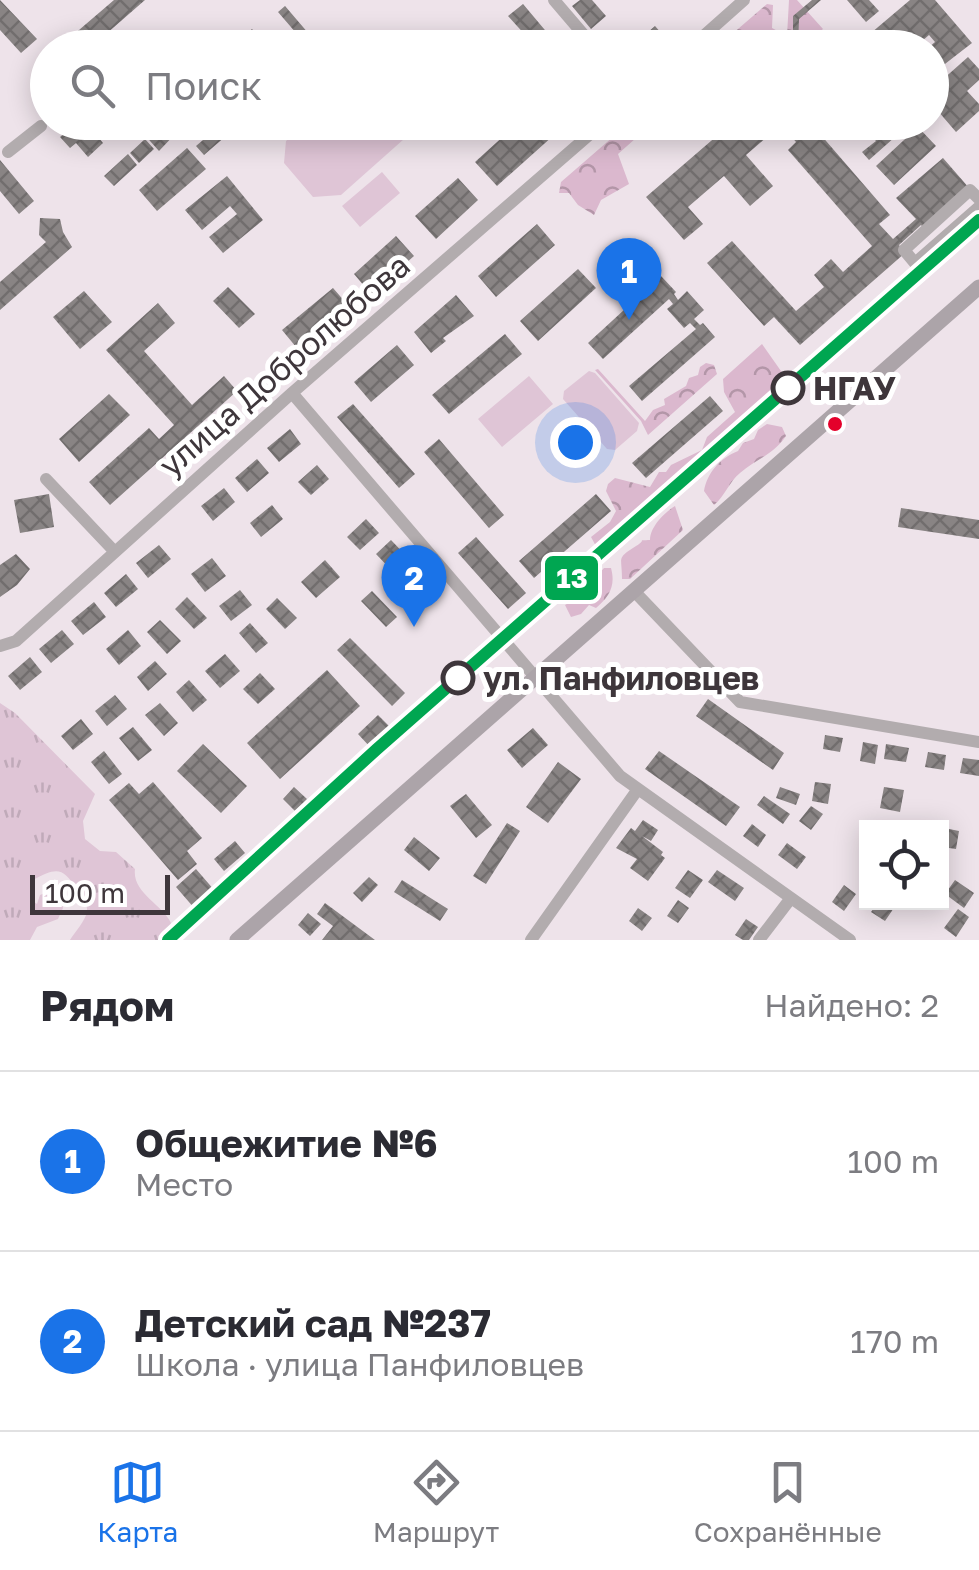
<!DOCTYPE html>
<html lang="ru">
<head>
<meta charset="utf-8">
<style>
	:root { --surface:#fff; --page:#f2f2f3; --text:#2b2b33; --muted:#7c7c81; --line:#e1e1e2; --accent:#1a73e8 }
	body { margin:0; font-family:"Golos Text",sans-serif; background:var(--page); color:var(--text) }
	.controls { position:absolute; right:30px; bottom:30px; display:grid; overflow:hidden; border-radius:0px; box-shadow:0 5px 25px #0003 }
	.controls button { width:90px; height:90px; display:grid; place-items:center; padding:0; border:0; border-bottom:2px solid var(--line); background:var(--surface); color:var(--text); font:50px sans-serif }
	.scale { position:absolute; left:30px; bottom:25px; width:140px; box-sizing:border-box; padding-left:10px; border:5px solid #3e363b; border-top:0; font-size:28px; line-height:35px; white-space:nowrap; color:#3e363b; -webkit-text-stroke:8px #fff; paint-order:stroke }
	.you { position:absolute; left:575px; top:442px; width:35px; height:35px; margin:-25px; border:8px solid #fff; border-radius:50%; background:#1a73e8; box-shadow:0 0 0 15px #1a73e833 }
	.badge { display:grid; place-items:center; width:65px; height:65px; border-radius:50%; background:var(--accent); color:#fff; font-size:32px; font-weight:700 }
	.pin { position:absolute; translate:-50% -82px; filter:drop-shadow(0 2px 5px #0008) }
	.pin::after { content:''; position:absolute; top:52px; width:35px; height:30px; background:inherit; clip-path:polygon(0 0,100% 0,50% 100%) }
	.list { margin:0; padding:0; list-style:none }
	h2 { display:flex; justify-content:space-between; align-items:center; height:130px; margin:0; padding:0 40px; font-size:42px }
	h2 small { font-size:32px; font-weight:400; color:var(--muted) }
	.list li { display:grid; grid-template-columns:65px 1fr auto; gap:30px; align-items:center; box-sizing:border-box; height:180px; padding:0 40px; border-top:2px solid var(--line) }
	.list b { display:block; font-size:38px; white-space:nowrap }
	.list p { margin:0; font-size:32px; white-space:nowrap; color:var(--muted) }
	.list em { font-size:32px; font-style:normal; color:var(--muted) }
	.icon { flex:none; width:55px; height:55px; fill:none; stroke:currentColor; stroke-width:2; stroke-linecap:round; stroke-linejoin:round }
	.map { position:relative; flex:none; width:979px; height:940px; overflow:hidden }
	.search { position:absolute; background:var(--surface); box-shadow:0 5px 25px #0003; left:30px; right:30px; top:30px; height:110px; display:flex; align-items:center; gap:25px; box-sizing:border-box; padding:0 35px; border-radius:55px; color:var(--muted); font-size:38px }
	.sheet { height:490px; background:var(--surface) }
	nav { display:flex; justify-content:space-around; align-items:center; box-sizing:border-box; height:140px; border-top:2px solid var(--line); background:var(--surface); font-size:28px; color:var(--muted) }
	nav a { display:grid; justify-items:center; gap:5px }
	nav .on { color:var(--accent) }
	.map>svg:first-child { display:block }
	.grass { fill:url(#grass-tufts) }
	.forest { fill:url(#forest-crowns) }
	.pitch { fill:#dfc5d6 }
	.building { fill:url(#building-cross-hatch) }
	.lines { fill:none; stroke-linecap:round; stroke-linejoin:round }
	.minor { stroke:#b2acae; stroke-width:12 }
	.major { stroke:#aca4a9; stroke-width:15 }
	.tram-1-casing { stroke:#fff; stroke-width:20 }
	.tram-1 { stroke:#00a651; stroke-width:12 }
	.stop-dot { fill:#fff; stroke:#3e363b; stroke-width:5 }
	.bus-dot { fill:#e4002b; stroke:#fff; stroke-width:4 }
	.labels { text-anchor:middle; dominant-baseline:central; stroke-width:10; stroke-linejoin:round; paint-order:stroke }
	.street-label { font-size:32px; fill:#3e363b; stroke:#fff }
	.stop-label { font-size:32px; font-weight:bold; fill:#3e363b; stroke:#fff; text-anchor:start }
	.line-badge { stroke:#fff; stroke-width:4 }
	.badge-label { font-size:28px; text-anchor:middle; font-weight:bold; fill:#fff }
</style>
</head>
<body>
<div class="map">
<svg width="979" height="940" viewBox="0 0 979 940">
	<defs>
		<pattern id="grass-tufts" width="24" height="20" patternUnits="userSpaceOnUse" patternTransform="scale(2.5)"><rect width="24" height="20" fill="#dfc5d6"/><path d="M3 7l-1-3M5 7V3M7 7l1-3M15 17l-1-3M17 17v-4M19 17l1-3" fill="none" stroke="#c0aab9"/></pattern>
		<pattern id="forest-crowns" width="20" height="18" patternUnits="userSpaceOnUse" patternTransform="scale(2.5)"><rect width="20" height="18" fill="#dbb8ce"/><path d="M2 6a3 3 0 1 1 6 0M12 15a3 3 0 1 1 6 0" fill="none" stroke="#b396a8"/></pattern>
		<pattern id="building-cross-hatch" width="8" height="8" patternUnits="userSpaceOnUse" patternTransform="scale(2.5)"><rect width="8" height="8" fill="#898484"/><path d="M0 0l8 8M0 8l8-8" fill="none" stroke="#716d6d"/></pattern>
	</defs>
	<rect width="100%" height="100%" fill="#eee3ea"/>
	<path class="grass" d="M0,703L15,713L95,794L83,821L85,839L100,851L116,852L135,869C132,893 162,904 171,923L168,932L159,940H70C75,932 85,921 87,912C88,902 81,897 77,890C63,867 57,867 33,880L31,900L37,904L40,895L50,891L60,897L63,908L58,919L37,927L30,940H0Z"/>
	<path class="forest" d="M789,0H797L823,29L802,47L716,48L767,4L773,5L772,28L787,36Z
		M629,123H653L618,154L629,184L601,200L594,215L578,205L569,193H559L561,182Z
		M762,344L788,381L776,406L697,476C666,490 635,554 597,548L591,537L610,522L616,511L606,491L608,484L615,478L650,487L659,472H666L671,465L702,450L707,437L735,412L724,392L723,379Z
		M706,363L714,365L717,374L648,435L641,421L595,370L598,369L645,421L653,410L665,405L664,399L686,386L689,378L698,375L700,367Z
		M767,424L782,427L786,436C773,455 756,459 740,473C729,482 725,496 714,505L704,491C707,473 720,458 738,451L743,443L754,439L758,430Z
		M675,506L683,530L630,579H622C622,556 616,559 636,546C649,538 634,541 650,540C650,527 664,513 675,506Z
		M604,568H611C616,586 609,597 596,608L589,605L581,614L571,617L565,605L577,598Z"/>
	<path class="pitch" d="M306,123V122L422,123L341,195L313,197L284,163L286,141Z
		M382,172L400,193L360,227L342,206Z
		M589,371L595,373L639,423L637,431L615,450L607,449L563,399L564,391Z
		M529,376L553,404L502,447L478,419Z"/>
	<path class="building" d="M0,0L37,39L21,53L0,30Z
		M114,0H145L90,48H58Z
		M580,0H592L606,16L591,29L572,6Z
		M812,0H821L799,19L798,48H793V16Z
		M847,0H869L879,11L866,22Z
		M910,0H935L972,43L932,74V48H928L935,42L929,35L914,48H883L871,33Z
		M523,4L555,42L548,48H537L508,16Z
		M285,6L321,48H309L278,12Z
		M655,26L670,43L665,48H612L622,38L631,47Z
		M252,29L267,46L265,48H232Z
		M968,57L979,69V80L967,91L979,104V111L956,132L932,104V89Z
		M77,122H86L103,143L88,157L76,143L70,148L60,137Z
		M133,122H168L177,132L159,151Z
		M224,122H242L204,155L196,146Z
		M519,122H543L554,135L497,186L475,162Z
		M733,122H819L814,127L890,215L879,224L893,239L916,219L896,198L943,158L970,189L925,230L921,225L899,245L905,253L800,345L774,317L764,326L707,263L732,241L796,311L824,287L814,275L831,259L843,272L872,246L788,150L796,142L781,125L746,155L773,186L750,206L724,176L688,207L703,224L684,240L646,197Z
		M859,122H898L904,129L869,160L862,152L876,141Z
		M918,127L936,146L894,185L876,166Z
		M145,139L154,149L139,163L130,153Z
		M187,148L206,169L157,211L139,190Z
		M128,154L137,165L114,186L104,176Z
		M0,160L34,201L19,214L0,191Z
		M227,176L263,220L223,253L209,237L237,214L230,206L202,230L185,210Z
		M458,178L478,200L436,239L415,216Z
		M40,218L60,219L63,232L72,247L0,310V282L46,242L39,235Z
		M537,224L555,245L496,297L478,276Z
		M396,236L414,256L371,294L354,274Z
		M578,269L596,288L538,341L520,321Z
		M661,276L676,292L674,294L678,300L687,291L704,310L694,319L700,325L703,323L715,337L642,401L629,386L696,329L690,323L684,328L667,309L673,304L669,299L603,359L588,343Z
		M228,287L255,314L239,328L213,301Z
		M333,288L353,311L301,353L282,330Z
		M84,291L112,322L80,349L53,317Z
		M456,295L474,316L443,338L446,341L431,353L414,332Z
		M158,303L175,323L144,351L192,405L224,376L237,391L110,505L89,482L149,428L159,439L174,425L106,350Z
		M505,334L522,354L449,414L432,395Z
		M397,345L414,365L371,402L354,382Z
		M109,394L130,415L79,462L59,439Z
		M710,396L723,411L646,478L632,463Z
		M353,404L415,474L399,488L337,417Z
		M290,429L301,444L279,462L267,448Z
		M439,439L504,515L489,528L424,452Z
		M257,459L269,473L247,492L235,478Z
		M317,465L329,479L311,495L298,482Z
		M224,488L235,502L213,521L201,506Z
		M49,494L54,527L20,533L14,500Z
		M596,494L611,511L534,578L519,561Z
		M272,505L283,519L261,537L250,523Z
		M901,508L979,520V539L898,527Z
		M366,519L379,533L360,550L347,537Z
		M476,537L526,593L508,609L458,553Z
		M391,540L413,563L398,577L376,554Z
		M159,545L171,559L148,578L136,563Z
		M16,554L30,569L17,585L0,597V565Z
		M212,558L226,576L205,592L191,574Z
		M325,560L340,577L316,598L301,582Z
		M126,574L138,589L116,607L104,593Z
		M240,590L252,605L231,621L219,606Z
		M372,591L397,617L386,627L361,601Z
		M187,597L207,618L194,629L175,609Z
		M277,598L297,618L285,629L266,609Z
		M94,602L106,617L83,635L71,621Z
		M160,620L181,641L167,654L147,632Z
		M250,623L268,643L256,653L239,633Z
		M62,630L74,644L51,663L39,649Z
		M128,630L141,646L119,665L106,649Z
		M350,638L405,693L392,706L337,650Z
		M225,654L240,671L220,688L205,671Z
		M30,657L42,672L20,690L8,676Z
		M155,661L167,674L148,691L137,677Z
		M327,670L360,706L280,779L247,743Z
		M260,673L275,689L258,704L243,689Z
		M189,680L207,700L193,712L176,692Z
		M115,695L127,709L107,726L95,711Z
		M708,699L784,753L773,770L696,716Z
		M160,703L178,723L164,736L145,715Z
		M378,715L392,729L371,748L358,734Z
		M81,719L93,734L73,750L61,736Z
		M133,727L152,750L138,761L119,738Z
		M533,728L548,745L522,768L507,750Z
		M825,735L843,738L840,752L823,749Z
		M863,742L878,745L875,764L860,761Z
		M203,744L247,786L221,813L177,771Z
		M886,744L909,748L906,762L884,759Z
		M104,751L122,774L109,784L91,762Z
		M659,751L740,807L726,826L645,769Z
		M928,752L946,755L944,770L925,767Z
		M963,758L979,760V776L960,773Z
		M558,762L581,779L548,823L526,807Z
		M153,782L202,838L187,851L197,864L178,880L109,800L129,783L139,794Z
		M815,782L831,784L828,804L812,801Z
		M294,787L307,799L295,811L283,799Z
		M780,787L800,794L796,805L776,798Z
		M884,787L904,790L900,812L880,808Z
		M466,794L492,825L476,838L450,806Z
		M764,796L790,814L783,824L757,805Z
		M811,806L823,814L811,830L799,821Z
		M643,820L658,830L651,841L642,836L663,852L661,855L665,858L648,881L630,868L637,859L616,848L631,828L635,831Z
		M507,823L520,831L486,884L473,876Z
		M752,824L766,835L758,847L743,836Z
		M944,828L959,831L956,849L942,847Z
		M414,837L440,858L429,871L404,850Z
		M235,841L245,853L224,871L214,859Z
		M787,843L806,857L797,869L778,855Z
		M196,869L215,891L195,909L176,887Z
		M688,870L703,880L690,898L675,888Z
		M717,870L744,888L735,901L708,882Z
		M369,877L378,885L362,902L353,893Z
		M402,880L448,909L440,921L394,892Z
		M955,880L974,893L964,908L945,894Z
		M844,885L856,894L844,911L832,902Z
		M678,900L689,908L678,923L667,916Z
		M878,902H898L885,921L871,912Z
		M325,903L375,940H322L333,926L317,914Z
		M638,908L652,918L642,931L629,921Z
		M958,909L969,917L956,937L944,928Z
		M308,913L321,924L310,936L298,925Z
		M746,919L758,927L749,940H743L735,935Z"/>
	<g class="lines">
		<path class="minor" d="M554,0L595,48
			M690,48L744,0
			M8,152L41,126
			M979,199L970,190L904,250L915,263L979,207
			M292,393L620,776L850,940
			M46,479L115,552
			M633,590L740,702L979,742
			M0,646L16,641L292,393L604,122
			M531,940L638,789
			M759,940L791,898"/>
		<path class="major" d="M237,940L979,287"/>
		<g class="tram-1-casing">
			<path id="tram-1" d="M168,940L377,749L979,220"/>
		</g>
		<use href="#tram-1" class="tram-1"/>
	</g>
	<g class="stop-dot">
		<circle cx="788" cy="388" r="15"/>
		<circle cx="458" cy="678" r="15"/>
	</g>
	<circle class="bus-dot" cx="835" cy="424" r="9"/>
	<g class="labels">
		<g class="street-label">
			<text transform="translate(284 365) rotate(-41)">улица Добролюбова</text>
		</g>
		<g class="stop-label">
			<text x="813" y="388">НГАУ</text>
			<text x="483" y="678">ул. Панфиловцев</text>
		</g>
	</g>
	<rect class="line-badge" x="543" y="554" width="57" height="48" rx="10" fill="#00a651"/>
	<g class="badge-label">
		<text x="572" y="588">13</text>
	</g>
</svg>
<div class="controls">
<button><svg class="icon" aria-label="locate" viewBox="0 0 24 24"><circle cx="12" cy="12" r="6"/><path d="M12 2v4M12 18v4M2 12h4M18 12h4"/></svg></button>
</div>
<div class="scale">100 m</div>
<div class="you"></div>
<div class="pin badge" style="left:629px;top:320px">1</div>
<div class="pin badge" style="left:414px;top:627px">2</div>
<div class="search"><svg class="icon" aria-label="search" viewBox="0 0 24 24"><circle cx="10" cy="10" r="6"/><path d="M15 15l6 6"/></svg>Поиск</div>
</div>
<section class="sheet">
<h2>Рядом<small>Найдено: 2</small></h2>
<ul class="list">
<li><span class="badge">1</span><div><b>Общежитие №6</b><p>Место</p></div><em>100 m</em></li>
<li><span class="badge">2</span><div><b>Детский сад №237</b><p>Школа · улица Панфиловцев</p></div><em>170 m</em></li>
</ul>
</section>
<nav>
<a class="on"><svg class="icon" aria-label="map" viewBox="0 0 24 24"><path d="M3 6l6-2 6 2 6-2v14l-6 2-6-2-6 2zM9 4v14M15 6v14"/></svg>Карта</a>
<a><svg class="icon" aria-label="directions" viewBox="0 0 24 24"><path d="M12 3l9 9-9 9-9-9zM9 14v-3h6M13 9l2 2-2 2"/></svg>Маршрут</a>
<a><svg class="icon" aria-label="saved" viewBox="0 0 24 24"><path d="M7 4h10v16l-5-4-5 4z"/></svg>Сохранённые</a>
</nav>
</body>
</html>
